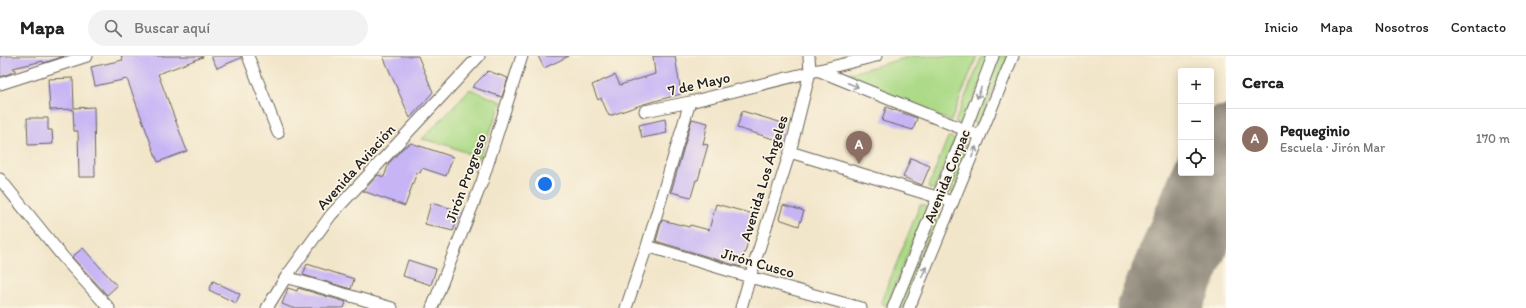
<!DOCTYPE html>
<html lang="es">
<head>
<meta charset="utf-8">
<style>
	:root { --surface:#fff; --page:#f2f2f2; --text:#222; --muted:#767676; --line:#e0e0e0; --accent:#2563eb }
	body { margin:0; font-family:Itim,sans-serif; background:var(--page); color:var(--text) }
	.controls { position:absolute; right:12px; top:12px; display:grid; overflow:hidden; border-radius:4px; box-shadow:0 2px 10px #0003 }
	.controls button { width:36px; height:36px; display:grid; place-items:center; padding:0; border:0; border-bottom:1px solid var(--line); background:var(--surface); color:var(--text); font:20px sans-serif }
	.you { position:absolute; left:545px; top:128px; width:14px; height:14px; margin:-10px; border:3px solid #fff; border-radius:50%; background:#1a73e8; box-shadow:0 0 0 6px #1a73e833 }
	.badge { display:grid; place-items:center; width:26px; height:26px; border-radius:50%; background:var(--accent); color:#fff; font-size:13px; font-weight:700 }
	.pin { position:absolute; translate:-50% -33px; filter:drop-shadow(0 1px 2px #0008) }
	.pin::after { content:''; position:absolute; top:21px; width:14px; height:12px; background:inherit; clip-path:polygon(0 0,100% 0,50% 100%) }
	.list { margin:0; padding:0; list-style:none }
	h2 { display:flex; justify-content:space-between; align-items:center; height:52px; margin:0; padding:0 16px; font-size:17px }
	h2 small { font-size:13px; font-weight:400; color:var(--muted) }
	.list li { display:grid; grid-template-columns:26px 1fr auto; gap:12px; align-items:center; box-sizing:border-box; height:60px; padding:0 16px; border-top:1px solid var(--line) }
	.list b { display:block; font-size:15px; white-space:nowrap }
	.list p { margin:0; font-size:13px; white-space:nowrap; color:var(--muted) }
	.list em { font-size:13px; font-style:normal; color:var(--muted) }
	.icon { flex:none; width:22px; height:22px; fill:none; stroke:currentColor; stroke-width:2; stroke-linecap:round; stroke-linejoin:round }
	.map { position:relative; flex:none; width:1226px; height:252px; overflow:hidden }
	header { display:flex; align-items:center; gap:24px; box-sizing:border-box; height:56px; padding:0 20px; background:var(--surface); border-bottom:1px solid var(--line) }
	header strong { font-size:19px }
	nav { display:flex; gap:22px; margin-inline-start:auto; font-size:14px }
	.search { width:280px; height:36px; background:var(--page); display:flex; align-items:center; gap:10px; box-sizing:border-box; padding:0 14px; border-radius:22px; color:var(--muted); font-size:15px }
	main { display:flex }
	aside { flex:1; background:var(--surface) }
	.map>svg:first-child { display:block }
	.green { fill:#acda87; stroke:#647b52 }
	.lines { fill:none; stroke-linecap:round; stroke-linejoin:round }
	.taxiway { stroke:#878173; stroke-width:33 }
	.runway { stroke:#878173; stroke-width:83 }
	.building { fill:#c6b4f5 }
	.minor-casing { stroke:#676359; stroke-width:13 }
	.minor { stroke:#fff; stroke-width:11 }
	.oneway { stroke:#999 }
	.labels { text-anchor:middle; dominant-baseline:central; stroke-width:3.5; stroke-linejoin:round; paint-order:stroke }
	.street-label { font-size:15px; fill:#1c1c1c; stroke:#fcf5e5 }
</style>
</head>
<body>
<header>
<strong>Mapa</strong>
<div class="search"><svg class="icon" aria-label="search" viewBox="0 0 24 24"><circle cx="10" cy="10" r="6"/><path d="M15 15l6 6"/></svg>Buscar aquí</div>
<nav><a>Inicio</a><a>Mapa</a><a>Nosotros</a><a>Contacto</a></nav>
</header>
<main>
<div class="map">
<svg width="1226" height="252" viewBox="0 0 1226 252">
	<rect width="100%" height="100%" fill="#fcf5e5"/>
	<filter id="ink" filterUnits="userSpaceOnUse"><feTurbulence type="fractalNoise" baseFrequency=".025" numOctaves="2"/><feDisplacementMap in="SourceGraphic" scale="8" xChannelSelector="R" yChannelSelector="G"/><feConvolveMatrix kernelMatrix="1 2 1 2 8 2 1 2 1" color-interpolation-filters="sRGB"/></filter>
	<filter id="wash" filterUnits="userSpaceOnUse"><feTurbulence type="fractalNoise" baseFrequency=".012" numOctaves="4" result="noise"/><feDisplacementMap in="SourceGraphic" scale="16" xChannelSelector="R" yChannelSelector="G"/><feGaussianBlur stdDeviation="0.9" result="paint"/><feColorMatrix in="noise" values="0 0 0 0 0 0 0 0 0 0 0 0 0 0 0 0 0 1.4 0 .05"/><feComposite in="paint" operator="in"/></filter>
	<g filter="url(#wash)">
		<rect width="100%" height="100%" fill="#f2e6ca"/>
		<path class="green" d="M912,0H977L951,65L833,22Z
			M982,0H992L963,69L955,66Z
			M999,0H1009L978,70L972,66Z
			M470,33L502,46L479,102L447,89L422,83Z
			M948,81H952L955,84L934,134L928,132Z
			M965,88L969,90L971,92L952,137L945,135Z
			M920,149H924L927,152L887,249H884L881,246Z
			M937,158L941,159L943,161L906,252H897Z"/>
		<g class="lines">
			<path class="taxiway" d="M1153,252L1162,245"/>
			<path class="runway" d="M1159,252L1226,91"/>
		</g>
		<g id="blocks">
			<path class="building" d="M0,0H64L44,7L43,5L13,12L16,15L0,21Z
				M121,0H203V1L158,18L187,95L158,106L127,23L95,30L91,11L123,4Z
				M211,0H241V2L217,12Z
				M383,0H418L433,36L410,62Z
				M538,0H569L544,12Z
				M653,0H675L681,38L644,48L609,60L601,42L598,44L592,29L615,19L620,29L655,18Z
				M488,15L508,22L502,41L472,31Z
				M73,22L74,52L94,51L95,121H79L78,75H74L73,53L50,54L48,23Z
				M886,51L917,62L913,74L882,65Z
				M742,55L786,68L781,85L737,72Z
				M27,62H48V74H52L53,88L28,89Z
				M665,63L667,77L642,82L639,69Z
				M692,63L708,67L703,88L708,89L698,124H696L691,141L671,136Z
				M411,87L453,101L446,120L422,112L420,117L417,116L405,150L363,135L378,119L384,121L389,107L403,92Z
				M911,102L930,110L922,129L903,121Z
				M431,147L461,155L453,175L425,168Z
				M716,148L753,158L745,184L748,185L741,211L656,185L662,164L689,171L690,169L709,174Z
				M783,149L804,155L799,170L779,163Z
				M83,192L117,230L107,239L72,201Z
				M408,204L436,213L431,229L403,220Z
				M307,208L354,223L351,233L303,219Z
				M213,225L240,238L236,247L209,234Z
				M288,232L297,235L298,232L346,246L344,252H292L282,248Z"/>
		</g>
	</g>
	<g filter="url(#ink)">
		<use href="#blocks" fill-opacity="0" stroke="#676359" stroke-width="1"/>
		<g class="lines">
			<g class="minor-casing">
				<path id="minor" d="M248,0L278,77
					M817,14L980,80
					M0,28L87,0
					M645,55L690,46L876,0
					M790,96L953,146
					M0,123L63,201L109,252
					M647,190L750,221L861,252
					M286,221L392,252
					M267,252L286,221L331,159L479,0
					M432,252L482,126L522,0
					M626,252L647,190L690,46
					M741,252L750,221L790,96L810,16L809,0
					M893,252L965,74L993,0
					M909,252L1013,0"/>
			</g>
			<use href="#minor" class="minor"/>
		</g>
		<defs><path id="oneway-shaft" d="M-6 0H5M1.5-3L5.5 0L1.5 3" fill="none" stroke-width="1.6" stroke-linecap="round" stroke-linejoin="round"/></defs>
		<g class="oneway">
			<use href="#oneway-shaft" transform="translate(853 29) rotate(22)"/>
			<use href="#oneway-shaft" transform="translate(979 37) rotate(110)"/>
			<use href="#oneway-shaft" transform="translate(974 96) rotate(-68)"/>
			<use href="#oneway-shaft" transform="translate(924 216) rotate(-67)"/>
		</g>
	</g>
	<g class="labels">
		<g class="street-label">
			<text transform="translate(699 28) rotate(-13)">7 de Mayo</text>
			<text transform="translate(356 111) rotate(-48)">Avenida Aviación</text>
			<text transform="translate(947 120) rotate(-68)">Avenida Corpac</text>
			<text transform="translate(466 122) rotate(-70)">Jirón Progreso</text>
			<text transform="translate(764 122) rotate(-73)">Avenida Los Ángeles</text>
			<text transform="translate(758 207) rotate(16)">Jirón Cusco</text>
		</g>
	</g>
</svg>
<div class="controls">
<button>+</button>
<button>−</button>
<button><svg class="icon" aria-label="locate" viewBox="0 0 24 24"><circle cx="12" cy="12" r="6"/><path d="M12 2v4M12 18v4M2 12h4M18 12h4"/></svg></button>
</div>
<div class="you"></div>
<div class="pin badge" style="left:859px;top:108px;background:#8d6e63">A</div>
</div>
<aside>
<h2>Cerca<small></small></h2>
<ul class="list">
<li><span class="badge" style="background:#8d6e63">A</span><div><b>Pequeginio</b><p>Escuela · Jirón Mar</p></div><em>170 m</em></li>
</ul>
</aside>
</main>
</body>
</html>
